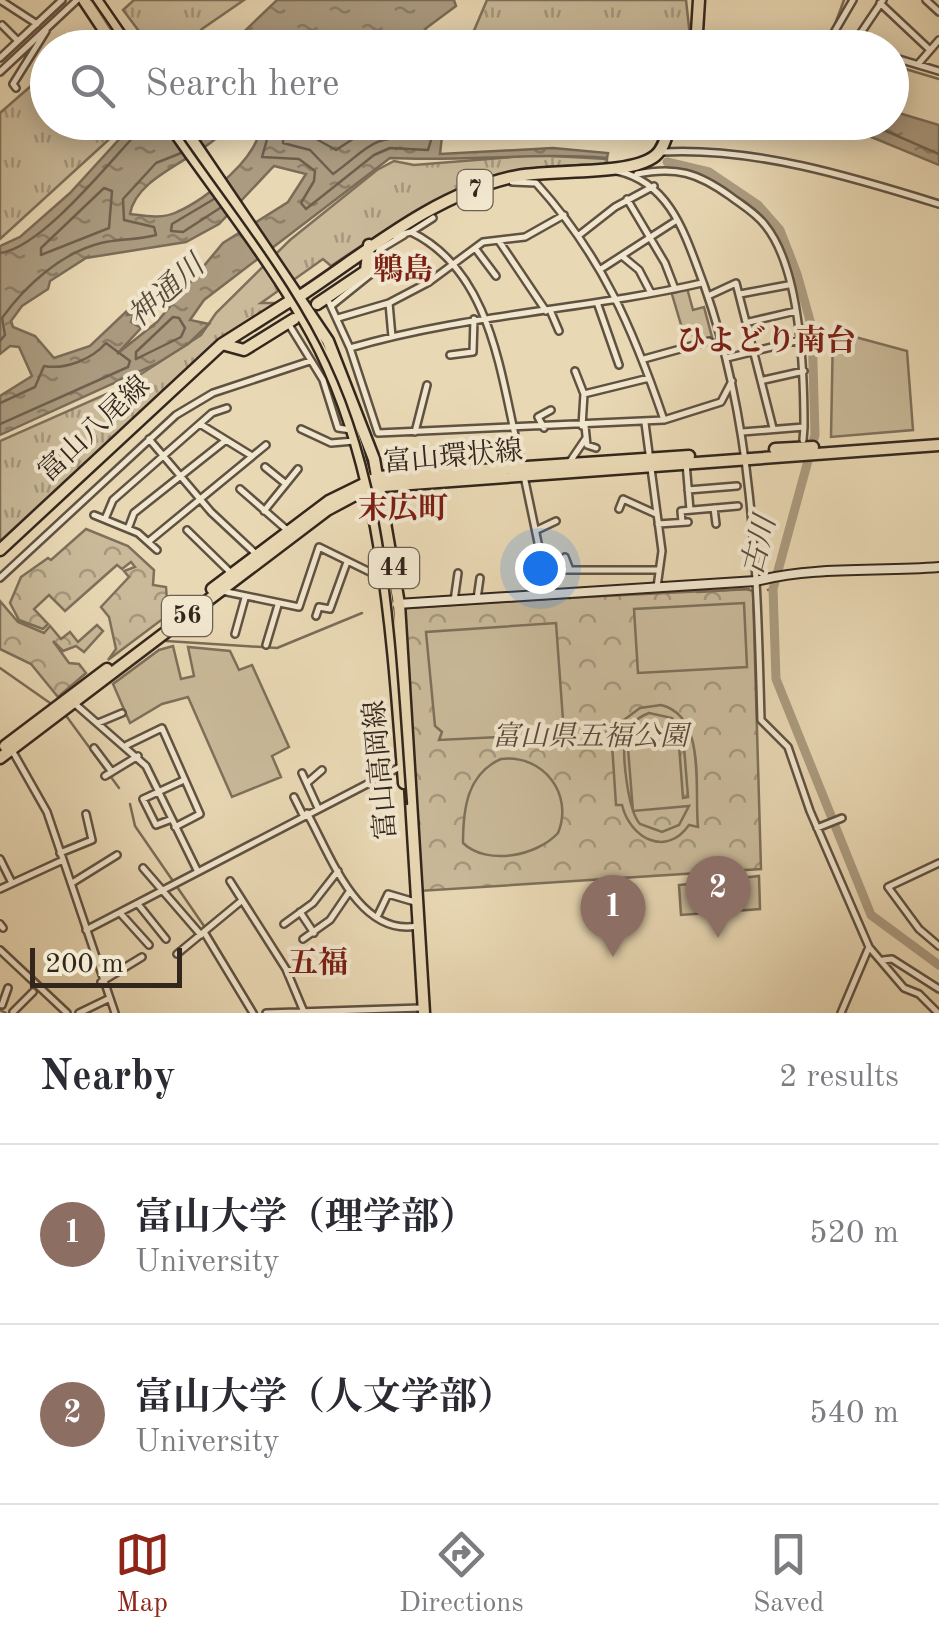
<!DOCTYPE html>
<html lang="en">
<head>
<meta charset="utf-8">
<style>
	:root { --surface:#fff; --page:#f7f7f7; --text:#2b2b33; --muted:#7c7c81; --line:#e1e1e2; --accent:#8f2418 }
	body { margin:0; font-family:"Old Standard TT","Noto Serif JP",serif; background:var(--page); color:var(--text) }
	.scale { position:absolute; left:30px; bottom:25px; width:152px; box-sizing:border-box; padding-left:10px; border:5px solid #33261c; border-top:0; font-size:28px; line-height:35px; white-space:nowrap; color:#33261c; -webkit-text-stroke:8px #f1e6ce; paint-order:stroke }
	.you { position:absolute; left:540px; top:568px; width:35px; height:35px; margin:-25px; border:8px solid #fff; border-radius:50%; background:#1a73e8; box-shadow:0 0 0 15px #1a73e833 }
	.badge { display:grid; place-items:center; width:65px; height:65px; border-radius:50%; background:var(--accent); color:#fff; font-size:32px; font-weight:700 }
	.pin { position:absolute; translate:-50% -82px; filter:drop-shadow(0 2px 5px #0008) }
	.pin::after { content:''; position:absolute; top:52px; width:35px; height:30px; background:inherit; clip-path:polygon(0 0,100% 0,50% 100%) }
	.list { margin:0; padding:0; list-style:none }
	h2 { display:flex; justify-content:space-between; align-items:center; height:130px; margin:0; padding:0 40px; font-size:42px }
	h2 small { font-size:32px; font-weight:400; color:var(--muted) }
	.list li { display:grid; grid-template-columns:65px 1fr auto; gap:30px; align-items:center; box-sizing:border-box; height:180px; padding:0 40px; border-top:2px solid var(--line) }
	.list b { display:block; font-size:38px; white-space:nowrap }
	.list p { margin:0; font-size:32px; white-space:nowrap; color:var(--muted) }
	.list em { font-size:32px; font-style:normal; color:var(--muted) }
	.icon { flex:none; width:55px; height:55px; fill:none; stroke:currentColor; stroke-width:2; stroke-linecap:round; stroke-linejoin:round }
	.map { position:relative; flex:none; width:939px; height:1013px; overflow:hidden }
	.search { position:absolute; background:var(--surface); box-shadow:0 5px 25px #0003; left:30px; right:30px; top:30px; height:110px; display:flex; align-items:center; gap:25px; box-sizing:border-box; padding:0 35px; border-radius:55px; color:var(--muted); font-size:38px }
	.sheet { height:490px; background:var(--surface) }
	nav { display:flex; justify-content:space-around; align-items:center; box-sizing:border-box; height:140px; border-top:2px solid var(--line); background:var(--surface); font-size:28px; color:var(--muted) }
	nav a { display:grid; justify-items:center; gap:5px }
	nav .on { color:var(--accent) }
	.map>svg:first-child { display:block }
	.grass { fill:url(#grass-tufts); stroke:#7e705b; stroke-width:2.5 }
	.forest { fill:url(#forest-crowns); stroke:#7e705b; stroke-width:2.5 }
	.pitch { fill:#caba9a; stroke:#7e705b; stroke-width:2.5; fill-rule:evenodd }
	.water { fill:url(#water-ripples); stroke:#7b6c58; stroke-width:2.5; fill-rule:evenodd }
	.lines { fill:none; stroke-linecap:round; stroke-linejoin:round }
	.shore { stroke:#6f604e; stroke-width:2.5 }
	.stream { stroke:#7b6c58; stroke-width:2.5 }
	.river { stroke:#ab9b80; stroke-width:9 }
	.street-casing { stroke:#605242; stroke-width:10 }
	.secondary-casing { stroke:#33261c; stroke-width:12 }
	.primary-casing { stroke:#33261c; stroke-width:15 }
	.street { stroke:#f1e6ce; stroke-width:5 }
	.secondary { stroke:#f1e6ce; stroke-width:8 }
	.primary { stroke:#e9d8b4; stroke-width:10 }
	.tram { stroke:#33261c; stroke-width:2.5 }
	.labels { text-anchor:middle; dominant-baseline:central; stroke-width:8; stroke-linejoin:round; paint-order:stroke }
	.shield { fill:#f1e6ce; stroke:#6c6051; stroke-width:2.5 }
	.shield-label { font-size:25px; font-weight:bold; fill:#33261c }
	.street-label { font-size:28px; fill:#33261c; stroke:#f1e6ce }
	.park-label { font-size:28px; font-style:italic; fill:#594b3c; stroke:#f1e6ce }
	.neighbourhood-label { font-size:30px; font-weight:bold; fill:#7a1f14; stroke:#f1e6ce }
	.water-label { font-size:30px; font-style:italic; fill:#57493a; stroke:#f1e6ce }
</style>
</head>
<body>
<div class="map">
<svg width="939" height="1013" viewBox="0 0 939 1013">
	<defs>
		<pattern id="grass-tufts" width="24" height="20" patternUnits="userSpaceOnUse" patternTransform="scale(2.5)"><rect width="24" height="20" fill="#caba9a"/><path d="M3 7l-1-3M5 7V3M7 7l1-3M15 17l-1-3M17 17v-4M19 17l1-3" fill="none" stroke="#a5977d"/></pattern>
		<pattern id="forest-crowns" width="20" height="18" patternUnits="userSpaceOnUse" patternTransform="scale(2.5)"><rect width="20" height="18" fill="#caba9a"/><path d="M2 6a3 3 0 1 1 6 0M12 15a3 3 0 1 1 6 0" fill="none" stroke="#a5977d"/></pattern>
		<pattern id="water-ripples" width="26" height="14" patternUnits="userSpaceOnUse" patternTransform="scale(2.5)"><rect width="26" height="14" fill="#ab9b80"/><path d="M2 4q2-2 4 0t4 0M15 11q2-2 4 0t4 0" fill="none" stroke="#8c7e68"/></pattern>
	</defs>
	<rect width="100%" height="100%" fill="#e9d8b4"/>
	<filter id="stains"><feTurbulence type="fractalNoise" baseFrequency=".002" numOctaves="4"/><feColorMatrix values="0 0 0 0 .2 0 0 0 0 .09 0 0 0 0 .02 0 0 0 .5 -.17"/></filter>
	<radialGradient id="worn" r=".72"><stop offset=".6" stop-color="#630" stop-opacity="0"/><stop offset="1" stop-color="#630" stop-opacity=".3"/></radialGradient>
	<path class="grass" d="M134,0H244L202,29L186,48L151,47L123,10Z
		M487,0H686L690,36L683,47H467Z
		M47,72L48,122L127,123L0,239V113Z
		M536,155L607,159V164C584,165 560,165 536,168C465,179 390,226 331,266L323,259L261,303H279L201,360L0,546V441L118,389L201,335L216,313L290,240L377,170L394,161L414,165Z"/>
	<path class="forest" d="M86,529L128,546L154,570L153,585L166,587L168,615L108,660L116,649L109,617L101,607L129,577L124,571L135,567L131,562L122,569L117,565L65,611L49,595L34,609L48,624L43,629L19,620L10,603L21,577L48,558L51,560Z
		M746,589L753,591L761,869L419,891L404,606Z
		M0,601L18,622L44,633L50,626L61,639L70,632L78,642L97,625L103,631L84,652L76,646L63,651L53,641L69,663L79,664L86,673L58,697L31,664L0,649Z"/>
	<path class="pitch" d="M687,288L693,310L704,307L712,337L695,342L690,326L682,328L671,291Z
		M833,331L907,351L913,430L831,437Z
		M744,603L747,667L638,673L634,609Z
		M556,623L564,734L439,740L442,732L435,726L426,632Z
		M173,646L181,679L194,676L188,647L230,651L239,670L252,665L289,747L272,756L281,777L232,797L188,697L162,704L130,723L113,684L159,650Z
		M661,705C707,716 694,790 698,827L689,825C666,858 630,838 622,805H616L612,744H618L617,725L640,708ZM649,713L672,718L683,734L688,797L683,798L678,732L627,736L633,811L689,806L679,825L662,832L640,824C628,811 621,753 626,735C629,724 639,717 649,713Z
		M501,759C543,754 574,794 558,833C537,856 487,866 463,843C463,809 467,774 501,759Z
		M759,876L760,909L681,915L679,885Z"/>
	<path class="water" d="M277,0H454L456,6L425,29L430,36L455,40L453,46L426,47L413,41L402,47H325L309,33L283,47H228Z
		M892,111L939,125V165L869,136L794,123L892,122Z
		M134,123H231C206,158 137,173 130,214C146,216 163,219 177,212C207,199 260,157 261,123H484L442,136L440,154L553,148L608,153L607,158C534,152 463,162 390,158L204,300L190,320L209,324L188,344L156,364L0,435V396L32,376L19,347L10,346L0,354V246L20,237L70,193ZM274,166L306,174L288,202L223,243L157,322L117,354L141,328L131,322L134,314L127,315L129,309L90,346L54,358L35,336L13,327L11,321L22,306L48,289L50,281L86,258L186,242L219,224Z"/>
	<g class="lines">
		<path class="shore" d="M272,122L262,157L299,159L315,171L314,181L301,203L306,209L374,155L390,148L428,150L434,130L448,122
			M284,122L283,143L310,150L333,174C368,149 369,136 416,137L424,122
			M300,122L302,131L336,150L379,122
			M835,122L886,131L939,154
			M104,188L112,191L109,228L41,255V248Z
			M214,199L172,224L171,231L183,232L220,208
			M0,253C41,248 108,164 137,133L140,122
			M173,317L179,318L185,328L181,337L136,359V352Z
			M0,341L5,335L2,318C25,286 61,253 101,243C119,239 138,240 156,235L154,227L124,220L123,199L156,163L181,153
			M0,403L35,387L44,366C66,370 92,359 106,343L130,361L128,367L0,424"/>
		<path class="stream" d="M834,27L844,0
			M892,65L939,79
			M694,589L697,592L749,589
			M768,590L773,589
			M406,608L681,590
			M166,641L277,648L362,613
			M0,668L50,703
			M67,717L119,788
			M130,804L135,826L204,926
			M209,933L257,1013
			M0,1010L6,1013"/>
		<path class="river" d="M667,162L709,172L758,205L780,230L797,274L812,328L815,435L773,589L776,679L871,915L939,965"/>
		<g class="street-casing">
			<path id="street" d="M0,0L37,24
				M926,0L939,12
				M880,3L930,50
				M2,25L18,41
				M698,40L721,48
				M726,48H741
				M790,48H795
				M825,48L853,0
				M858,48L854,43L883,0
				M892,57L939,71
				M0,58L62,0
				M919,63L939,40
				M0,72L77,0
				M16,88L13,84L46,31
				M662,152C754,147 852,177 939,204
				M617,171C672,183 686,238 704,285C754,426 757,572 761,720L788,747L810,811L869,947L904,988L919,994L938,1013
				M637,174C676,166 698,173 730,196C742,205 756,213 765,225C801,269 804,372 804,427L742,432
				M627,199L665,263L675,289
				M411,232L433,218
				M395,236L411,232C496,273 501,386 522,465
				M578,236L615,207L654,186
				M499,241L546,311
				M475,248L496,276
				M622,256L639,270L651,293
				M601,269L677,220
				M740,294L788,285
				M708,296L736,283L773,428
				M327,298L350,348L378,433L664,420C633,329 602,256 536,183L512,182
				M389,303L429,282L483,242L525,237L564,215
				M598,305L619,365
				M331,306L372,273L379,250L404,235
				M550,310L559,331
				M338,318L389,303L392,337
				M749,322L796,311
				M288,323L323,380L338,428L351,430
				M350,348C466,314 585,310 702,283
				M450,355L473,352L474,319
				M727,358L804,339
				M644,359L709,341L725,351
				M575,371L584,394L582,426
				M764,380L804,371
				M584,394L649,378
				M664,420L721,402L732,381
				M645,423L662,551L657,587
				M200,424L252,456
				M585,426L587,445L596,448
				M544,428L538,417L551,410
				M301,429L331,443L354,441
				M415,432L427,385
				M149,439L211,512L256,554
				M803,440L804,427
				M569,463L586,438
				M686,463L690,510
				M265,467L286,484
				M524,476L549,595
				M240,489L287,530
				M688,490L737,486
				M714,508L716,524
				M619,509L623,499L656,514
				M264,511L298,469
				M94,515L138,533L157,550
				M105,519L113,500L212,413L227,408
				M682,522L681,511L738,506
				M658,524L688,522
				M128,529L134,513L226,440
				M187,530L231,573
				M537,530L556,521
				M148,542L266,445
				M565,557L570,570
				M545,570H657
				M0,578L176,415L213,393L310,361
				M222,591L299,607L319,547L372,573L383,574
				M477,599L480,578
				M454,601L458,573
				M316,616L319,607L330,609L347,562
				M200,627L202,609
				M235,634L245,598
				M266,645L278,605
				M74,703L146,766L197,870
				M98,723L122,713
				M127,745L162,728L200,814L175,827
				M94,748L112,772
				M13,752L47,812L115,1013
				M302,773L318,808
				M105,776L138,756
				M307,783L322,770
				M294,797L303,815
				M307,813C330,854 358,937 417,926
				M172,819L156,825L143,799L184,780
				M817,828L842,818
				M60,853L92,840L86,814
				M0,859L12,883
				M939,863L888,887L919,929L939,946
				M143,868L201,935
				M230,881L286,969L304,1012
				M72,883L117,855
				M0,889L63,860
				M138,904L166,939
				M300,912L314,933
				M121,914L149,945
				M378,915L388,894L415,902
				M0,924L3,928
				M284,924L313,903L338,871
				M86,930L400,767
				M204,932L253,1013
				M303,939L330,920L349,892
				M0,950L67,1013
				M177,954L240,902
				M883,960L892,959L939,989
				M101,982L142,957
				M2,1005L8,988
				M13,1012L33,992
				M79,1013L108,999
				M266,1013L421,1008
				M841,1013L869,947"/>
		</g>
		<g class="secondary-casing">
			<path id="secondary" d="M397,604L756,581C816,566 877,572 939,567"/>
		</g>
		<g class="primary-casing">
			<path id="primary" d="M84,0L116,48
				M96,0L129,48
				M696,48L699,0
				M168,122C216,192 284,276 321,351C384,480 393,641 404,783
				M180,122L328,341L374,459L399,604L424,1013
				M300,296C367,252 431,196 512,177C548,168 628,177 655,156C664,149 667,134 671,122
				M317,304L366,271L369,245
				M222,344L244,350L294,319
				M775,449L813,447
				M0,550L222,344L290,301
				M212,589L329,501L378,477L689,456
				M5,746L107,669
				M0,758L327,510L370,487L939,445"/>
		</g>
		<use href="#street" class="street"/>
		<use href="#secondary" class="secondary"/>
		<use href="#primary" class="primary"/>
		<path class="tram" d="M92,0L125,48
			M172,122C221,195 280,266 320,344C393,484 395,650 407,804"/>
	</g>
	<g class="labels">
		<g class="shield">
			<rect x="457.5" y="170" width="35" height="40" rx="8"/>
			<rect x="369" y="548" width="50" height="40" rx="8"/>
			<rect x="162" y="596" width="50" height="40" rx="8"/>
		</g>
		<g class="shield-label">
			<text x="475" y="190">7</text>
			<text x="394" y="568">44</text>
			<text x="187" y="616">56</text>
		</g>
		<g class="street-label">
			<text transform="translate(95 430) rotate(-43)">富山八尾線</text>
			<text transform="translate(453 458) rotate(-5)">富山環状線</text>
			<text transform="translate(382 770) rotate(-95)">富山高岡線</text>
		</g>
		<g class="park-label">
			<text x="590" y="738">富山県五福公園</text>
		</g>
		<g class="neighbourhood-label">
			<text x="403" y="271">鵯島</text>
			<text x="766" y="342">ひよどり南台</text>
			<text x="403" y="510">末広町</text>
			<text x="318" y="964">五福</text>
		</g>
		<g class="water-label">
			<text transform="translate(167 292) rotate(-42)">神通川</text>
			<text transform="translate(760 546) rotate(-76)">古川</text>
		</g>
	</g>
	<rect width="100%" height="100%" filter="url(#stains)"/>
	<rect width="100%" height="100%" fill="url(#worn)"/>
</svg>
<div class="scale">200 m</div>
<div class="you"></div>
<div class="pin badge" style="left:613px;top:957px;background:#8d6e63">1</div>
<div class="pin badge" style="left:718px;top:938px;background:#8d6e63">2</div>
<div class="search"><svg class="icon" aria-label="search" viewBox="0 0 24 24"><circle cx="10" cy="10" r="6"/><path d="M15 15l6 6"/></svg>Search here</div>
</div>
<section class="sheet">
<h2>Nearby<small>2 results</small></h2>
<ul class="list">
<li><span class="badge" style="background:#8d6e63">1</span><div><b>富山大学（理学部）</b><p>University</p></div><em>520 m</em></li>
<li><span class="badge" style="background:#8d6e63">2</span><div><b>富山大学（人文学部）</b><p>University</p></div><em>540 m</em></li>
</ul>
</section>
<nav>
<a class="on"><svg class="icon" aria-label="map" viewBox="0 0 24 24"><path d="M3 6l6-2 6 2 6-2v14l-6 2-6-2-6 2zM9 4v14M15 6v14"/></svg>Map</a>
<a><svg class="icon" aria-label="directions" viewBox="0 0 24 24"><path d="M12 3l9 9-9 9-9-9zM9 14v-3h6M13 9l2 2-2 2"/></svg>Directions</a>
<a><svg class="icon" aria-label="saved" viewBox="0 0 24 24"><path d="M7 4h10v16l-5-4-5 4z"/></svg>Saved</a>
</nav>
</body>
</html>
